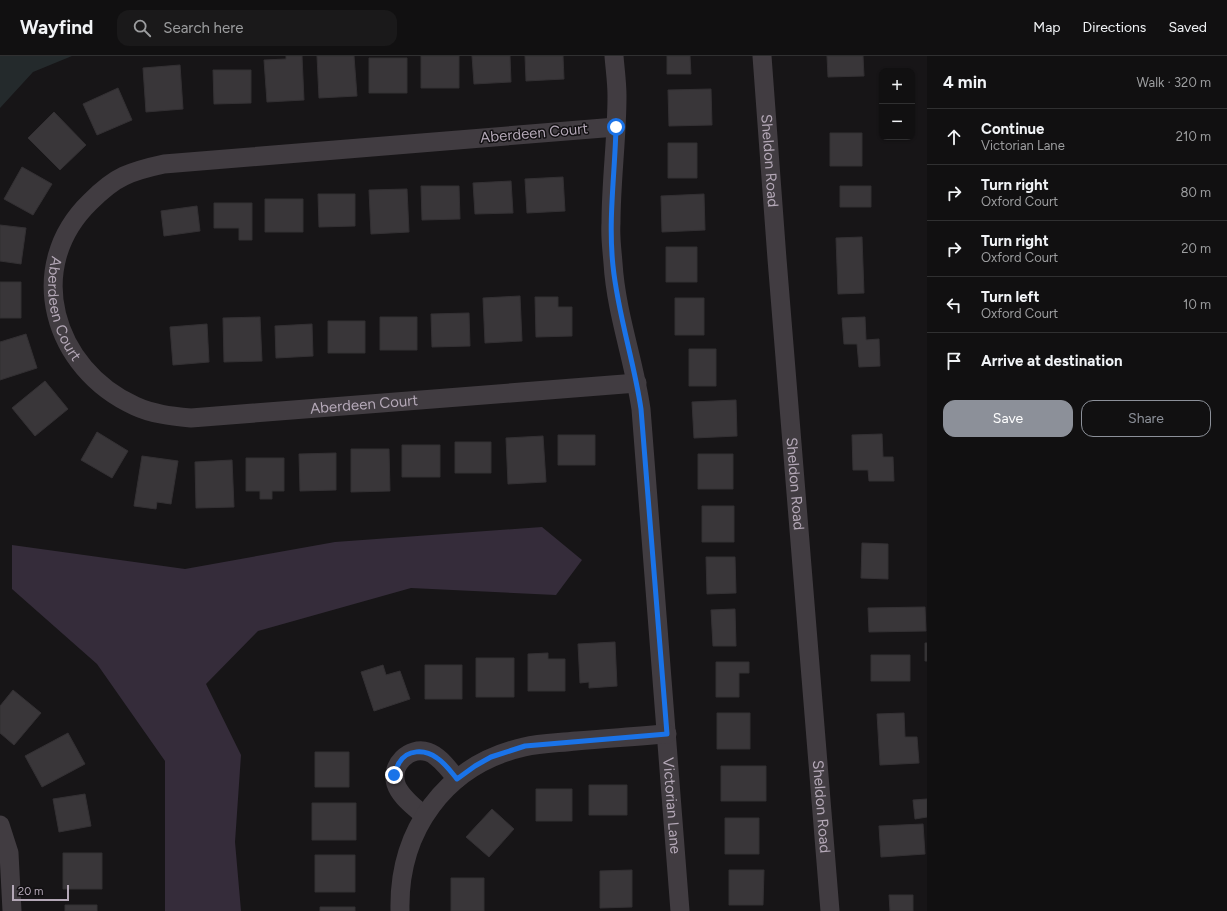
<!DOCTYPE html>
<html lang="en">
<head>
<meta charset="utf-8">
<style>
	:root { --surface:#111011; --page:#1a191a; --text:#f1f3f6; --muted:#9c9d9f; --line:#303031; --accent:#8c9099 }
	body { margin:0; font-family:Figtree,sans-serif; background:var(--page); color:var(--text) }
	.controls { position:absolute; right:12px; top:12px; display:grid; overflow:hidden; border-radius:8px; box-shadow:0 1px 3px #0004 }
	.controls button { width:36px; height:36px; display:grid; place-items:center; padding:0; border:0; border-bottom:1px solid var(--line); background:var(--surface); color:var(--text); font:20px sans-serif }
	.scale { position:absolute; left:12px; bottom:10px; width:57px; box-sizing:border-box; padding-left:4px; border:2px solid #b4a8b7; border-top:0; font-size:11px; line-height:14px; white-space:nowrap; color:#b4a8b7; -webkit-text-stroke:3px #121012; paint-order:stroke }
	.stop { position:absolute; width:12px; height:12px; margin:-9px; border:3px solid #1a73e8; border-radius:50%; background:#fff }
	.stop.end { background:#1a73e8; border-color:#fff; box-shadow:0 1px 4px #0008 }
	.list { margin:0; padding:0; list-style:none }
	h2 { display:flex; justify-content:space-between; align-items:center; height:52px; margin:0; padding:0 16px; font-size:17px }
	h2 small { font-size:13px; font-weight:400; color:var(--muted) }
	.list li { display:grid; grid-template-columns:26px 1fr auto; gap:12px; align-items:center; box-sizing:border-box; height:56px; padding:0 16px; border-top:1px solid var(--line) }
	.list b { display:block; font-size:15px; white-space:nowrap }
	.list p { margin:0; font-size:13px; white-space:nowrap; color:var(--muted) }
	.list em { font-size:13px; font-style:normal; color:var(--muted) }
	.actions { display:flex; gap:8px; padding:12px 16px }
	.actions a { flex:1; padding:9px 0; border:1px solid var(--accent); border-radius:12px; text-align:center; font-size:14px; color:var(--accent) }
	.actions .main { background:var(--accent); color:#fff }
	.icon { flex:none; width:22px; height:22px; fill:none; stroke:currentColor; stroke-width:2; stroke-linecap:round; stroke-linejoin:round }
	.map { position:relative; flex:none; width:927px; height:855px; overflow:hidden }
	header { display:flex; align-items:center; gap:24px; box-sizing:border-box; height:56px; padding:0 20px; background:var(--surface); border-bottom:1px solid var(--line) }
	header strong { font-size:19px }
	nav { display:flex; gap:22px; margin-inline-start:auto; font-size:14px }
	.search { width:280px; height:36px; background:var(--page); display:flex; align-items:center; gap:10px; box-sizing:border-box; padding:0 14px; border-radius:12px; color:var(--muted); font-size:15px }
	main { display:flex }
	aside { flex:1; background:var(--surface) }
	.map>svg:first-child { display:block }
	.green { fill:#242a2c }
	.water { fill:#352c3a }
	.building { fill:#393639; stroke:#333033 }
	.lines { fill:none; stroke-linecap:round; stroke-linejoin:round }
	.minor { stroke:#413c41; stroke-width:19 }
	.route { stroke:#1a73e8; stroke-width:5 }
	.labels { text-anchor:middle; dominant-baseline:central; stroke-width:3; stroke-linejoin:round; paint-order:stroke }
	.street-label { font-size:15px; fill:#b4a8b7; stroke:#121012 }
</style>
</head>
<body>
<header>
<strong>Wayfind</strong>
<div class="search"><svg class="icon" aria-label="search" viewBox="0 0 24 24"><circle cx="10" cy="10" r="6"/><path d="M15 15l6 6"/></svg>Search here</div>
<nav><a>Map</a><a>Directions</a><a>Saved</a></nav>
</header>
<main>
<div class="map">
<svg width="927" height="855" viewBox="0 0 927 855">
	<rect width="100%" height="100%" fill="#171517"/>
	<path class="green" d="M0,0H72L33,16L0,52Z"/>
	<path class="water" d="M542,471L582,504L556,539L411,532L258,575L206,628L241,699L235,786L241,855H165V705L97,608L12,533V489L185,513L335,486Z"/>
	<path class="building" d="M286,0H302L304,44L267,46L264,4L286,3Z
		M317,0H354L357,40L319,42Z
		M421,0H459V32H421Z
		M472,0H510L511,26L474,28Z
		M525,0H563L564,23L526,25Z
		M667,0H690L691,18H667Z
		M827,0H863L864,20L828,21Z
		M369,2H407V37H369Z
		M180,9L183,53L146,56L143,12Z
		M213,14H251V47L214,48Z
		M118,32L132,64L97,79L83,48Z
		M711,33L712,69L669,70L668,34Z
		M54,56L86,89L60,114L28,82Z
		M830,77H862V110H830Z
		M668,87H697V122H668Z
		M22,111L52,128L33,159L4,143Z
		M563,121L565,155L527,157L525,123Z
		M511,125L513,157L475,158L473,127Z
		M421,130H459L460,163L422,164Z
		M840,130H871V151H840Z
		M407,133L409,176L371,178L369,134Z
		M318,138H355V170L319,171Z
		M704,138L705,174L662,176L661,140Z
		M265,143H303V176H265Z
		M214,147H252V184H239V172H214Z
		M197,150L200,175L164,180L161,155Z
		M0,169L26,172L21,208L0,205Z
		M862,181L864,237L838,238L836,182Z
		M666,191H697V226H666Z
		M0,226H21V262H0Z
		M520,240L522,285L485,287L483,242Z
		M535,241H558V251H572V280L536,281Z
		M675,242H704V279H675Z
		M469,257L470,290L432,291L431,258Z
		M260,261L262,305L224,306L223,262Z
		M380,261H417V294H380Z
		M865,261L866,284L879,283L880,310L859,311L857,288H844L842,262Z
		M328,265H365V297H328Z
		M207,268L209,306L173,309L170,271Z
		M312,268L313,300L276,302L275,270Z
		M26,278L37,312L0,324V286Z
		M689,293H716V330H689Z
		M45,325L68,353L35,380L12,352Z
		M736,344L737,380L694,382L692,346Z
		M97,376L128,395L112,422L81,404Z
		M882,378L883,401H893L894,425H869L868,414H853L852,379Z
		M558,379H595V409H558Z
		M543,380L546,426L508,428L506,382Z
		M455,386H491V417H455Z
		M402,389H440V421H402Z
		M351,393H389L390,435L351,436Z
		M336,397V434L300,435L299,398Z
		M698,398H733V433H698Z
		M142,400L178,405L171,448L157,446L156,453L134,450Z
		M246,402H284V435H272V443H260V435H246Z
		M232,404L234,451L196,452L195,406Z
		M702,450H734V486H702Z
		M862,487L888,488V523L861,522Z
		M706,501H735L736,537L707,538Z
		M925,551L926,575L869,576L868,552Z
		M735,553L736,590H713L711,554Z
		M615,586L617,630L589,632V626L580,627L578,588Z
		M925,587H927V605H925Z
		M548,597V603H565V635H528V598Z
		M871,599H910V625H871Z
		M476,602H514V641H476Z
		M716,606H749V617H739V641H716Z
		M383,609L386,619L400,615L410,643L374,655L361,616Z
		M425,609H462V643H425Z
		M13,634L41,657L14,689L0,677V650Z
		M717,657H750V693H717Z
		M904,657L905,681H917L919,707L880,709L877,658Z
		M68,677L85,708L42,731L25,700Z
		M315,696H349V731H315Z
		M721,710H766V745H721Z
		M589,729H627V759H589Z
		M536,733H572V765H536Z
		M85,738L91,770L59,776L53,743Z
		M927,743V761L915,763L913,744Z
		M312,747H356V784H312Z
		M492,753L514,773L489,801L466,781Z
		M725,762H759V798H725Z
		M923,768L925,798L881,801L879,770Z
		M63,797H102V833H63Z
		M315,799H355V836H315Z
		M632,814V851L600,852V815Z
		M729,814H764L763,849H729Z
		M451,822H484V855H451Z
		M889,839H913V855H890Z
		M65,849H97V855H65Z
		M320,851H355V855H320Z"/>
	<g class="lines">
		<g class="minor">
			<path id="s1" d="M614,0C615,13 617,26 617,40C617,82 611,125 611,167C610,180 612,194 613,207C616,257 634,304 641,353L680,855"/>
			<path id="s2" d="M762,0L777,203L830,855"/>
			<path id="s3" d="M616,71L164,108C150,111 137,114 124,120C111,126 100,136 90,146C23,211 53,313 135,350C152,358 171,360 191,362L637,327"/>
			<path d="M424,760C415,751 400,741 396,728C390,709 409,690 428,696C440,700 449,714 457,723"/>
			<path d="M0,769L9,797L12,855"/>
			<path d="M400,855C398,775 445,709 524,691C541,687 559,687 576,685C606,683 636,680 667,678"/>
		</g>
	</g>
	<g class="lines">
		<path class="route" d="M394,719C396,715 397,710 399,707C407,693 425,693 437,702C445,707 451,716 457,723L475,710L491,701L525,690L667,678L641,353C634,305 618,259 613,210C608,164 615,117 616,71"/>
	</g>
	<g class="labels">
		<g class="street-label">
			<text transform="translate(534 77) rotate(-5)">Aberdeen Court</text>
			<text stroke="none"><textPath href="#s2" startOffset="105">Sheldon Road</textPath></text>
			<text stroke="none"><textPath href="#s3" startOffset="657">Aberdeen Court</textPath></text>
			<text stroke="none"><textPath href="#s3" startOffset="1017">Aberdeen Court</textPath></text>
			<text stroke="none"><textPath href="#s2" startOffset="429">Sheldon Road</textPath></text>
			<text stroke="none"><textPath href="#s1" startOffset="754">Victorian Lane</textPath></text>
			<text stroke="none"><textPath href="#s2" startOffset="753">Sheldon Road</textPath></text>
		</g>
	</g>
</svg>
<div class="controls">
<button>+</button>
<button>−</button>
</div>
<div class="scale">20 m</div>
<div class="stop" style="left:616px;top:71px"></div>
<div class="stop end" style="left:394px;top:719px"></div>
</div>
<aside>
<h2>4 min<small>Walk · 320 m</small></h2>
<ul class="list">
<li><svg class="icon" aria-label="ahead" viewBox="0 0 24 24"><path d="M12 20V5M6 11l6-6 6 6"/></svg><div><b>Continue</b><p>Victorian Lane</p></div><em>210 m</em></li>
<li><svg class="icon" aria-label="right" viewBox="0 0 24 24"><path d="M7 20v-9h11M14 6l5 5-5 5"/></svg><div><b>Turn right</b><p>Oxford Court</p></div><em>80 m</em></li>
<li><svg class="icon" aria-label="right" viewBox="0 0 24 24"><path d="M7 20v-9h11M14 6l5 5-5 5"/></svg><div><b>Turn right</b><p>Oxford Court</p></div><em>20 m</em></li>
<li><svg class="icon" aria-label="left" viewBox="0 0 24 24"><path d="M17 20v-9H6M10 6l-5 5 5 5"/></svg><div><b>Turn left</b><p>Oxford Court</p></div><em>10 m</em></li>
<li><svg class="icon" aria-label="arrive" viewBox="0 0 24 24"><path d="M6 21V4h12l-3 4 3 4H6"/></svg><div><b>Arrive at destination</b></div></li>
</ul>
<div class="actions"><a class="main">Save</a><a>Share</a></div>
</aside>
</main>
</body>
</html>
